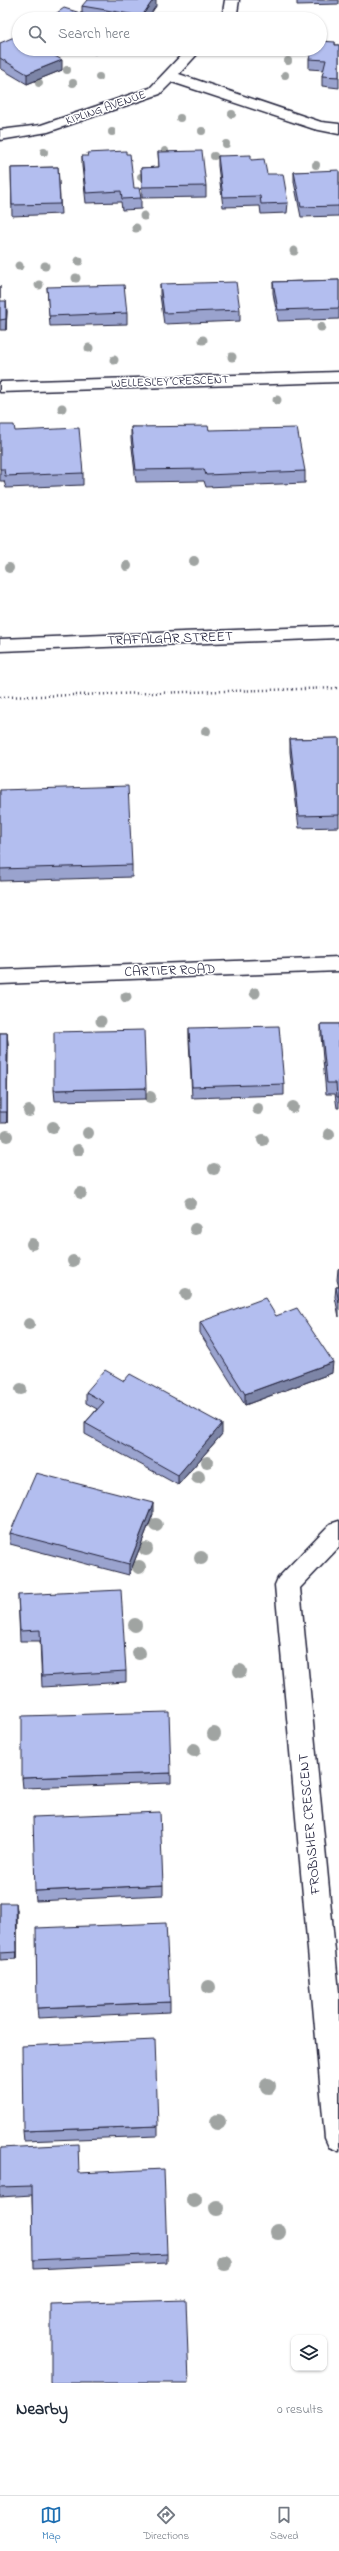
<!DOCTYPE html>
<html lang="en">
<head>
<meta charset="utf-8">
<style>
	:root { --surface:#fff; --page:#f6f6f7; --text:#1f2937; --muted:#747a83; --line:#e0e1e3; --accent:#1f6fb2 }
	body { margin:0; font-family:"Indie Flower",sans-serif; background:var(--page); color:var(--text) }
	.controls { position:absolute; right:12px; bottom:12px; display:grid; overflow:hidden; border-radius:8px; box-shadow:0 1px 3px #0004 }
	.controls button { width:36px; height:36px; display:grid; place-items:center; padding:0; border:0; border-bottom:1px solid var(--line); background:var(--surface); color:var(--text); font:20px sans-serif }
	.list { margin:0; padding:0; list-style:none }
	h2 { display:flex; justify-content:space-between; align-items:center; height:52px; margin:0; padding:0 16px; font-size:17px }
	h2 small { font-size:13px; font-weight:400; color:var(--muted) }
	.icon { flex:none; width:22px; height:22px; fill:none; stroke:currentColor; stroke-width:2; stroke-linecap:round; stroke-linejoin:round }
	.map { position:relative; flex:none; width:339px; height:2383px; overflow:hidden }
	.search { position:absolute; background:var(--surface); box-shadow:0 1px 3px #0004; left:12px; right:12px; top:12px; height:44px; display:flex; align-items:center; gap:10px; box-sizing:border-box; padding:0 14px; border-radius:22px; color:var(--muted); font-size:15px }
	.sheet { height:112px; background:var(--surface) }
	nav { display:flex; justify-content:space-around; align-items:center; box-sizing:border-box; height:56px; border-top:1px solid var(--line); background:var(--surface); font-size:11px; color:var(--muted) }
	nav a { display:grid; justify-items:center; gap:2px }
	nav .on { color:var(--accent) }
	.map>svg:first-child { display:block }
	.lines { fill:none; stroke-linecap:round; stroke-linejoin:round }
	.street-casing { stroke:#22223b; stroke-width:3 }
	.secondary-casing { stroke:#22223b; stroke-width:3 }
	.path { stroke:#22223b; stroke-width:2.5; stroke-dasharray:1 3; stroke-linecap:butt }
	.street { fill:#fff; fill-rule:evenodd }
	.secondary { fill:#fff; fill-rule:evenodd }
	.tree { fill:#a0a4a2 }
	.wall { fill:#9aa3ce; stroke:#22223b }
	.shaded-wall { fill:#7d85a7; stroke:#22223b }
	.building { fill:#b3beef; stroke:#22223b }
	.labels { text-anchor:middle; dominant-baseline:central; stroke-width:3; stroke-linejoin:round; paint-order:stroke }
	.far-street-label { font-size:12px; fill:#22223b; stroke:#fff }
	.street-label { font-size:14px; fill:#22223b; stroke:#fff }
</style>
</head>
<body>
<div class="map">
<svg width="339" height="2383" viewBox="0 0 339 2383">
	<rect width="100%" height="100%" fill="#fff"/>
	<filter id="ink" filterUnits="userSpaceOnUse"><feTurbulence type="fractalNoise" baseFrequency=".025" numOctaves="2"/><feDisplacementMap in="SourceGraphic" scale="8" xChannelSelector="R" yChannelSelector="G"/><feConvolveMatrix kernelMatrix="1 2 1 2 8 2 1 2 1" color-interpolation-filters="sRGB"/></filter>
	<g filter="url(#ink)">
		<g class="lines">
			<g class="street-casing">
				<path id="street" d="M225,0H239L237,13L232,19H217L223,12Z
					M187,49H202L179,74L321,122L339,124V134L314,129L172,82L160,94L48,132L0,140V130L41,125L150,88Z
					M339,372V382L0,392V382Z
					M339,957V971L0,984V970Z
					M339,1521V1547L300,1588L339,1993V2151L329,2147L325,2138L275,1585L278,1578L330,1524Z"/>
			</g>
			<g class="secondary-casing">
				<path id="secondary" d="M339,626V638L0,651V639Z"/>
			</g>
			<path class="path" d="M0,697L339,688"/>
			<use href="#street" class="street"/>
			<use href="#secondary" class="secondary"/>
		</g>
		<g class="tree">
			<circle cx="288" cy="61" r="4"/>
			<circle cx="67" cy="70" r="4"/>
			<circle cx="285" cy="75" r="4"/>
			<circle cx="99" cy="77" r="4"/>
			<circle cx="39" cy="83" r="4"/>
			<circle cx="73" cy="83" r="4"/>
			<circle cx="232" cy="114" r="4"/>
			<circle cx="180" cy="118" r="4"/>
			<circle cx="202" cy="131" r="4"/>
			<circle cx="112" cy="132" r="4"/>
			<circle cx="226" cy="144" r="4"/>
			<circle cx="165" cy="151" r="4"/>
			<circle cx="44" cy="152" r="4"/>
			<circle cx="214" cy="156" r="4"/>
			<circle cx="316" cy="165" r="4"/>
			<circle cx="141" cy="177" r="4"/>
			<circle cx="144" cy="216" r="4.5"/>
			<circle cx="136" cy="228" r="4.5"/>
			<circle cx="294" cy="251" r="4.5"/>
			<circle cx="79" cy="261" r="4.5"/>
			<circle cx="19" cy="266" r="4.5"/>
			<circle cx="45" cy="266" r="4.5"/>
			<circle cx="76" cy="278" r="4.5"/>
			<circle cx="39" cy="285" r="4.5"/>
			<circle cx="321" cy="327" r="4.5"/>
			<circle cx="203" cy="340" r="4.5"/>
			<circle cx="89" cy="348" r="4.5"/>
			<circle cx="232" cy="357" r="4.5"/>
			<circle cx="114" cy="360" r="4.5"/>
			<circle cx="277" cy="400" r="4.5"/>
			<circle cx="62" cy="408" r="4.5"/>
			<circle cx="194" cy="561" r="5"/>
			<circle cx="127" cy="566" r="5"/>
			<circle cx="9" cy="568" r="5"/>
			<circle cx="206" cy="731" r="5"/>
			<circle cx="255" cy="993" r="5.5"/>
			<circle cx="126" cy="997" r="5.5"/>
			<circle cx="101" cy="1021" r="5.5"/>
			<circle cx="150" cy="1097" r="6"/>
			<circle cx="293" cy="1107" r="6"/>
			<circle cx="258" cy="1109" r="6"/>
			<circle cx="29" cy="1111" r="6"/>
			<circle cx="53" cy="1127" r="6"/>
			<circle cx="88" cy="1133" r="6"/>
			<circle cx="329" cy="1134" r="6"/>
			<circle cx="7" cy="1136" r="6"/>
			<circle cx="263" cy="1140" r="6"/>
			<circle cx="78" cy="1150" r="6"/>
			<circle cx="214" cy="1169" r="6"/>
			<circle cx="81" cy="1193" r="6"/>
			<circle cx="190" cy="1203" r="6"/>
			<circle cx="195" cy="1229" r="6"/>
			<circle cx="32" cy="1244" r="6"/>
			<circle cx="73" cy="1261" r="6"/>
			<circle cx="186" cy="1294" r="6"/>
			<circle cx="29" cy="1324" r="6"/>
			<circle cx="21" cy="1389" r="6"/>
			<circle cx="207" cy="1462" r="6"/>
			<circle cx="198" cy="1477" r="7"/>
			<circle cx="156" cy="1525" r="7"/>
			<circle cx="146" cy="1549" r="7"/>
			<circle cx="201" cy="1558" r="7"/>
			<circle cx="139" cy="1567" r="7"/>
			<circle cx="135" cy="1625" r="7"/>
			<circle cx="139" cy="1653" r="7"/>
			<circle cx="240" cy="1671" r="7"/>
			<circle cx="214" cy="1734" r="7"/>
			<circle cx="194" cy="1750" r="7"/>
			<circle cx="209" cy="1987" r="7"/>
			<circle cx="268" cy="2086" r="8"/>
			<circle cx="218" cy="2122" r="8"/>
			<circle cx="194" cy="2200" r="8"/>
			<circle cx="217" cy="2208" r="8"/>
			<circle cx="278" cy="2232" r="8"/>
			<circle cx="225" cy="2263" r="8"/>
		</g>
		<path class="wall" d="M297,0H339V4L297,5Z
			M82,6H156L147,19H48L82,13Z
			M335,42V45H339V88L322,86V76L324,70L309,69V59Z
			M0,43L19,49H59L53,53L48,51L62,70L27,84L0,68Z
			M78,49H102L95,54Z
			M158,152L206,186V197L142,198L141,168L159,167Z
			M82,156L134,188L141,198V209L122,210L121,202L86,203L82,166Z
			M218,156L251,160L267,174L288,203L287,213L261,214L260,206L223,207L218,166Z
			M58,167L61,214L12,216L11,168Z
			M294,172H339V216L301,217L294,182Z
			M339,280V319L278,321L273,293V282Z
			M160,284L240,310V321L164,324L160,295Z
			M0,286V301L7,311L6,330H0Z
			M47,287L127,313V324L50,326Z
			M0,425L83,473V485L6,488L4,481H0Z
			M131,427L209,430L305,471V483L206,487L204,481L136,482L131,439Z
			M339,738V827L299,828L290,752V739Z
			M0,790L132,865V877L0,881Z
			M321,1024H339V1108H337L335,1094H326L321,1036Z
			M189,1028L284,1084V1095L192,1098L189,1040Z
			M0,1033H7L8,1044L7,1123H0Z
			M146,1088V1099L55,1101L54,1090Z
			M339,1268V1317L335,1297L336,1287H339L337,1280L338,1269Z
			M276,1316L332,1373L245,1405L200,1333V1322Z
			M86,1392L222,1434L178,1485L85,1434V1423L97,1409L86,1403Z
			M153,1514L129,1575L10,1544V1533Z
			M18,1595L126,1671V1682L42,1687L40,1641H20Z
			M171,1773V1783L23,1788L22,1778Z
			M163,1885V1895L36,1901L35,1891Z
			M0,1903L17,1910V1959L0,1960Z
			M170,2002V2012L38,2018L37,2008Z
			M158,2126V2136L24,2141L23,2131Z
			M0,2148L79,2173L167,2254V2263L34,2269L32,2195L0,2197Z"/>
		<path class="shaded-wall" d="M153,0H156V6L147,19H142V16Z
			M53,49H59L53,53Z
			M95,49H102L95,54Z
			M62,60V70L27,84V74Z
			M6,301L7,311L6,330Z
			M7,1033L8,1044L7,1123Z
			M333,1362L332,1373L245,1405V1394Z
			M222,1424V1434L178,1485V1475Z
			M153,1503V1514L129,1575V1564Z
			M16,1903L17,1910V1959V1952Z"/>
		<path class="building" d="M87,0H153L142,16L82,6Z
			M64,8L100,19H48Z
			M19,35V49H43L62,60L27,74L0,58V43Z
			M320,41L335,42V45H339V77L322,76L326,60L309,59L312,49H320Z
			M126,151V154H130L134,188H139L141,198L122,199L121,191L86,193L82,156H88L87,153Z
			M202,151L206,186L142,187L141,168L159,167L158,152Z
			M251,155V160L264,159L267,174H283L288,203L261,204L260,196L223,197L218,156Z
			M58,167L60,204L12,205L11,168Z
			M339,170V206L301,207L294,172Z
			M339,280V308L278,310L273,282Z
			M236,282L240,310L164,313L160,284Z
			M124,285L127,313L49,316L47,287Z
			M0,301H6V319L0,320Z
			M0,425H14L15,431L79,428L83,473L5,476L4,469H0Z
			M208,426L209,430L297,428L305,471L206,475L204,469L136,470L131,427Z
			M339,738V815L299,816L290,739Z
			M128,786L132,865L0,869V790Z
			M321,1024H339V1097H337L336,1083H327Z
			M279,1026L284,1084L192,1087L189,1028Z
			M144,1030L146,1088L54,1090V1032Z
			M0,1033H7V1112H0Z
			M336,1287H339V1303Z
			M265,1298L276,1316L297,1308L333,1362L245,1394L200,1322Z
			M105,1370L124,1381L130,1374L222,1424L178,1475L85,1423L104,1402L86,1392Z
			M36,1473L153,1503L129,1564L10,1533Z
			M121,1590L126,1671L42,1676L40,1630L20,1631L18,1595Z
			M169,1712L171,1773L22,1778V1716Z
			M160,1812L163,1885L35,1891L33,1817Z
			M0,1903H16L17,1952L0,1953Z
			M166,1923L170,2002L37,2008L36,1928Z
			M155,2040L158,2126L23,2131L22,2046Z
			M78,2144L79,2173L164,2169L167,2254L33,2260L32,2186L0,2187V2148Z
			M186,2300L189,2383H51V2304Z"/>
	</g>
	<g class="labels">
		<g class="far-street-label">
			<text transform="translate(106 108) rotate(-19)">KIPLING AVENUE</text>
			<text transform="translate(170 382) rotate(-2)">WELLESLEY CRESCENT</text>
		</g>
		<g class="street-label">
			<text transform="translate(170 639) rotate(-2)">TRAFALGAR STREET</text>
			<text transform="translate(170 971) rotate(-2)">CARTIER ROAD</text>
			<text transform="translate(310 1824) rotate(-95)">FROBISHER CRESCENT</text>
		</g>
	</g>
</svg>
<div class="controls">
<button><svg class="icon" aria-label="layers" viewBox="0 0 24 24"><path d="M12 4l9 5-9 5-9-5zM3 14l9 5 9-5"/></svg></button>
</div>
<div class="search"><svg class="icon" aria-label="search" viewBox="0 0 24 24"><circle cx="10" cy="10" r="6"/><path d="M15 15l6 6"/></svg>Search here</div>
</div>
<section class="sheet">
<h2>Nearby<small>0 results</small></h2>
<ul class="list">
</ul>
</section>
<nav>
<a class="on"><svg class="icon" aria-label="map" viewBox="0 0 24 24"><path d="M3 6l6-2 6 2 6-2v14l-6 2-6-2-6 2zM9 4v14M15 6v14"/></svg>Map</a>
<a><svg class="icon" aria-label="directions" viewBox="0 0 24 24"><path d="M12 3l9 9-9 9-9-9zM9 14v-3h6M13 9l2 2-2 2"/></svg>Directions</a>
<a><svg class="icon" aria-label="saved" viewBox="0 0 24 24"><path d="M7 4h10v16l-5-4-5 4z"/></svg>Saved</a>
</nav>
</body>
</html>
